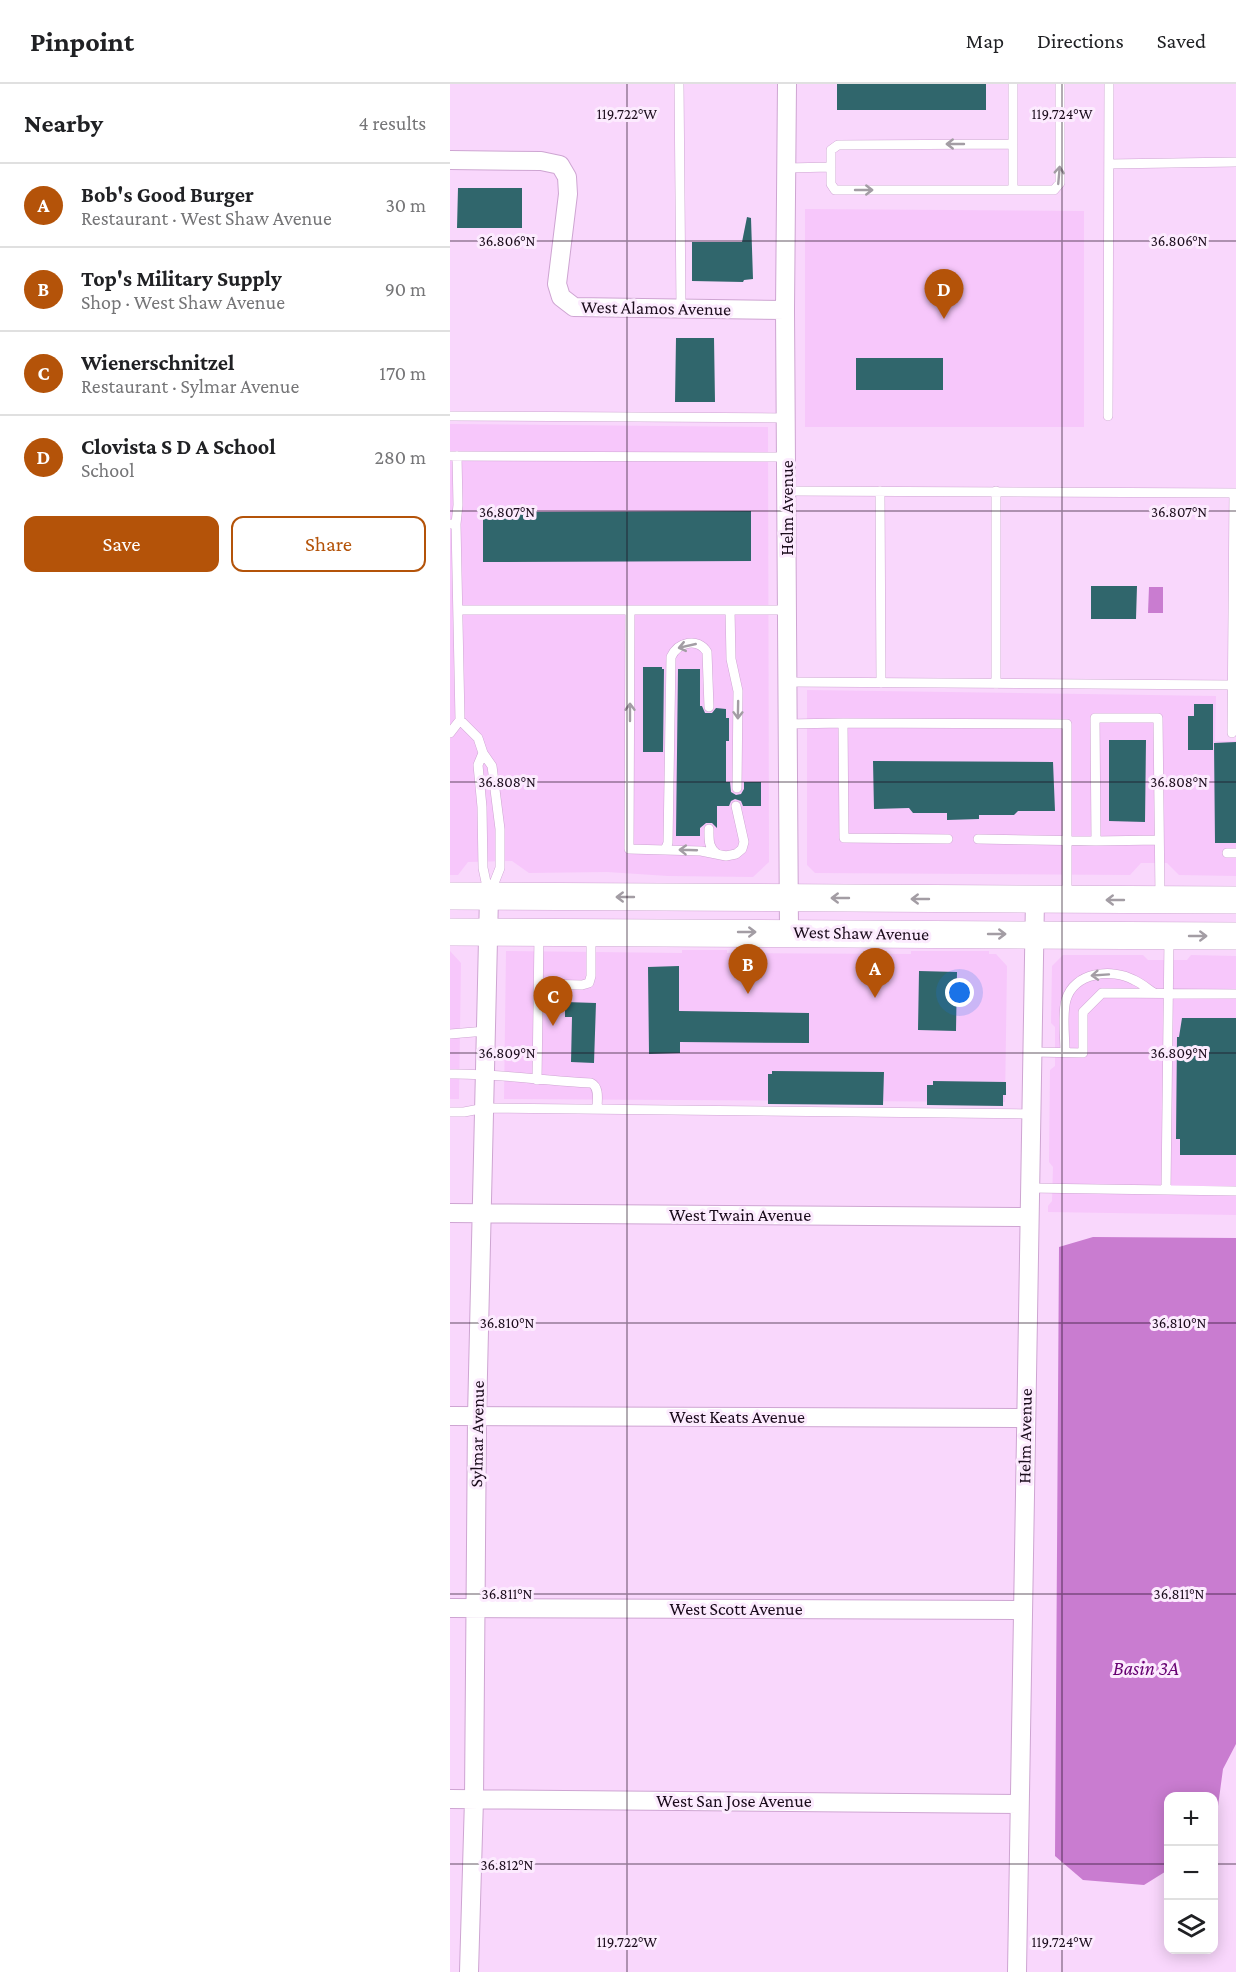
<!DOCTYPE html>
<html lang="en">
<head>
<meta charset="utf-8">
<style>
	:root { --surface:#fff; --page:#f6f6f6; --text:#202124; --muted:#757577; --line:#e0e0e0; --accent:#b45309 }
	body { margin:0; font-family:"Crimson Pro",serif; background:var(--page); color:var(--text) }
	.controls { position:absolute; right:18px; bottom:18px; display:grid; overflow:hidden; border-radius:12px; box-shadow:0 3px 15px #0003 }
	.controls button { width:54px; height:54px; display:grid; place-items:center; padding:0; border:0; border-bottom:2px solid var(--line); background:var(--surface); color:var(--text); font:30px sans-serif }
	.you { position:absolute; left:510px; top:909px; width:21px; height:21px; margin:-15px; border:4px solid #fff; border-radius:50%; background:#1a73e8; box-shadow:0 0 0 9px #1a73e833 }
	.badge { display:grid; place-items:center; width:39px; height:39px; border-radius:50%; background:var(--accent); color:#fff; font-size:20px; font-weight:700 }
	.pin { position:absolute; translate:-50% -50px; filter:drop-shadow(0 2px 3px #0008) }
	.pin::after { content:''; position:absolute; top:32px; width:21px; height:18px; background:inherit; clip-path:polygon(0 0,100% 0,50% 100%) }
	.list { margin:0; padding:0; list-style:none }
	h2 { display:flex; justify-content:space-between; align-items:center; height:78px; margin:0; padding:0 24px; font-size:26px }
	h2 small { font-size:20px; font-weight:400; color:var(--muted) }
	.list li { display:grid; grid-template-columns:39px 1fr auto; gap:18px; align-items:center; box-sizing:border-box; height:84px; padding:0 24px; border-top:2px solid var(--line) }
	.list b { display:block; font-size:22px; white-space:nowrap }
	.list p { margin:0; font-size:20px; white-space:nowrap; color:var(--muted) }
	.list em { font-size:20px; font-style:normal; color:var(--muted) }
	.actions { display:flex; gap:12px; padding:18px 24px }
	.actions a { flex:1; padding:14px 0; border:2px solid var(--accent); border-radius:12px; text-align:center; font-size:21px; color:var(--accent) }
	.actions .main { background:var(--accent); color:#fff }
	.icon { flex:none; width:33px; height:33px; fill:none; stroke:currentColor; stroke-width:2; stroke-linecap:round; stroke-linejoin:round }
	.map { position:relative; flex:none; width:786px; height:1888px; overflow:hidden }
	header { display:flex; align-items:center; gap:36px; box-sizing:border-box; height:84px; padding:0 30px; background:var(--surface); border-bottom:2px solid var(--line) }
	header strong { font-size:28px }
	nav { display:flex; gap:33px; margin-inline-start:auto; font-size:21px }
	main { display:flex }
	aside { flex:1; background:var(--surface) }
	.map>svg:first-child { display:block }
	.built { fill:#f7c7fb }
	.water { fill:#c97cd0 }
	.building { fill:#30666c }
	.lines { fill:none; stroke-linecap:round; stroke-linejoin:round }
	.lane-casing { stroke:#cea5d2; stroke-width:10 }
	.street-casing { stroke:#cea5d2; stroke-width:20 }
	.primary-casing { stroke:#cea5d2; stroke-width:28 }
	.lane { stroke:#fff; stroke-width:9 }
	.street { stroke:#fff; stroke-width:18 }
	.primary { stroke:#fff; stroke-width:27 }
	.oneway { stroke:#a39da4 }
	.ticks { fill:none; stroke:#1a0b1b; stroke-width:1.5; stroke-opacity:0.45 }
	.labels { text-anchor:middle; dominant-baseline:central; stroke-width:6; stroke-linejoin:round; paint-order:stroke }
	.street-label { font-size:18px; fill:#1a0b1b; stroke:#fcebfe }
	.water-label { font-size:20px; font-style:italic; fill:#670071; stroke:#fcebfe }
	.ticks-label { font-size:15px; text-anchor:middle; fill:#1a0b1b; stroke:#fcebfe; stroke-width:6; stroke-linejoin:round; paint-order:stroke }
</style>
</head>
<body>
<header>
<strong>Pinpoint</strong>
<nav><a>Map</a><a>Directions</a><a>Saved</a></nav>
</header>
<main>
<aside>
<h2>Nearby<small>4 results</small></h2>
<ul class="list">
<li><span class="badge">A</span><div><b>Bob's Good Burger</b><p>Restaurant · West Shaw Avenue</p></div><em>30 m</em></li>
<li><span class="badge">B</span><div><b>Top's Military Supply</b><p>Shop · West Shaw Avenue</p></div><em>90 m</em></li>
<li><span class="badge">C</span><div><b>Wienerschnitzel</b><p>Restaurant · Sylmar Avenue</p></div><em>170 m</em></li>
<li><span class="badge">D</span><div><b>Clovista S D A School</b><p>School</p></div><em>280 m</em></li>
</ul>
<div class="actions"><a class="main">Save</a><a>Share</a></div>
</aside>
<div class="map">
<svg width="786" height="1888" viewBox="0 0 786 1888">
	<rect width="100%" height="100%" fill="#f9d7fc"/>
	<path class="built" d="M355,125L634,127V343H355Z
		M0,340L318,343L319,778L303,793L218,792L157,788L79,789L62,777L18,778L8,791H0Z
		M357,606L766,612L765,657H786V792L729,791L717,779H691L680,791L365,789L357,781Z
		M232,866H277V869L461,870V867H539V870H546L557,882L555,1018L54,1015L56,867L232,869Z
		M0,867L11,879L9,1015H0Z
		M613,871H693L698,876H737L741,871L786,872V1131L598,1128V1122L602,1117L603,1083L599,1078L600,986L605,982V943L601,939L602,882Z"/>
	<path class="water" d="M699,503H713V529H698Z
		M643,1153L786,1154V1660L773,1685L766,1737L764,1741V1712H718V1786L694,1801L633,1796L605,1772L609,1163Z"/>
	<path class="building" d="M387,0H536V26H387Z
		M8,104H72V144H7Z
		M297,133L301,134L303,195L294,196L293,198L242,197V158H292Z
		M226,254H264L265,318H225Z
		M406,274H493V306H406Z
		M301,427V477L33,478V428Z
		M641,502H687L686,535H641Z
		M193,583H212V585H214L213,668H193Z
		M228,585H250V622H252L255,629H262L266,624L276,625V634H279V657H276V698H280L281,708L286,711L291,710L294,705V698H311V722H293L291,717L285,715L281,717L279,722H267V744L262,739H256L250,744V752H226Z
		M744,620H763V666H738V632H744Z
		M659,656H696L695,738L659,737Z
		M786,658V759H765L764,659Z
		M423,677L603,678L605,727H568L564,731H529V735L497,736V729H463L459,724L424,725Z
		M229,882V927L359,929V959L230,958V969L199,970L198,883Z
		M469,887L507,888L506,947L468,946Z
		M115,918L146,919L144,979L121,978L122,933H115Z
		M732,934H786V1071H730V1055H726L727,953H729Z
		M322,987L434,988L433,1021L318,1020V990H322Z
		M483,997L556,998V1011H553V1022L477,1021V1001H483Z"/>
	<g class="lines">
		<g class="lane-casing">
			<path id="lane" d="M229,0L231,224
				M563,0V106H604L610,99V0
				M563,60L388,61L381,66V100L385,106H563
				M659,80L786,78
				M337,84L381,83
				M0,332L335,334
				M658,332L659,0
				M0,372L337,373
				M337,407L786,409
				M430,407L431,599
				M546,407V600
				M0,440H6L10,636L28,654L33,669
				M6,440L8,421L7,372
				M8,526H337
				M180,526L179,765L251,767L276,772L286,770L292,765L294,758L286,722
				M280,526L281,575L288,607L287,704
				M337,598L783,601
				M338,640L393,639
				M0,649L10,636
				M782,649L784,409
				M33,669L42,682L50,745V784L39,812L33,784L32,723L28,681Z
				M259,745C259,756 258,763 267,770
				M498,755L394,754L393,639L617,640V813
				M528,755L646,757
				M709,756L646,757L645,634H708L710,813
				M215,766L218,759L221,573C228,558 248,553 257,568L259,623
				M777,769H786
				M89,900L132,901L139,899L141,892V850
				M0,950L36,947
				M583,968L633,969V928L652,909L786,910
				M615,968C615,954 612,930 616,916C624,888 662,884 684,896C691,899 698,905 704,909
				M0,990C47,989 94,997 141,999C150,1003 147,1017 147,1025
				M87,996L89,851
				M0,1028H14L35,1024L582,1030
				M580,1104L786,1107
				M716,1106L719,854"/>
		</g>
		<g class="street-casing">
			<path id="street" d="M337,0L335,226L339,848
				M0,76L91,77L110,81L117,93L118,110L107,200L111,213L124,223L335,226
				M0,1129L579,1133
				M0,1332L575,1334
				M0,1524L572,1526
				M0,1715L568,1720
				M19,1888L24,1715L27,1333L39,812
				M567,1888L585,815"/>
		</g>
		<g class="primary-casing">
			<path id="primary" d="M0,812L786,816
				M0,848L786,852"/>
		</g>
		<use href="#lane" class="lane"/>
		<use href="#street" class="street"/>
		<use href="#primary" class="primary"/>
	</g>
	<defs><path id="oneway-shaft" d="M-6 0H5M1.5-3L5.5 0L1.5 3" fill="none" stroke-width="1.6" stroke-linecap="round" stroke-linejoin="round" transform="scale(1.5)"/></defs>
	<g class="oneway">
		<use href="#oneway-shaft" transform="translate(505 60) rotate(180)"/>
		<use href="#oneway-shaft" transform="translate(609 91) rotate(-85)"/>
		<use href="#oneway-shaft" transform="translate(414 106)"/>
		<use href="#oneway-shaft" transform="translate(237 562) rotate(167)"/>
		<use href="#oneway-shaft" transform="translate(288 626) rotate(91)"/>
		<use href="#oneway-shaft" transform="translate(180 628) rotate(-90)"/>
		<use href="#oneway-shaft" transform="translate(238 766) rotate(-178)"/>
		<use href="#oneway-shaft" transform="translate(175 813) rotate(-180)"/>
		<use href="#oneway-shaft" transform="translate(390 814) rotate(-180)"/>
		<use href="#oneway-shaft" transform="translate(470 815) rotate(-180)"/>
		<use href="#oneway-shaft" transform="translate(665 816) rotate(-180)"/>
		<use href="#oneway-shaft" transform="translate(297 848)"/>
		<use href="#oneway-shaft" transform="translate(547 850)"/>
		<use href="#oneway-shaft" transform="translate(748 852)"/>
		<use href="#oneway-shaft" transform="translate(650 891) rotate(176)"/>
	</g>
	<path class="ticks" d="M177,0V1888M612,0V1888M0,157H786M0,427H786M0,698H786M0,969H786M0,1239H786M0,1510H786M0,1780H718M764,1780H786"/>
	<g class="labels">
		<g class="street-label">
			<text transform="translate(206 224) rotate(1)">West Alamos Avenue</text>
			<text transform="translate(337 424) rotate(-90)">Helm Avenue</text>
			<text transform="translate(411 849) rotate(1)">West Shaw Avenue</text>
			<text x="290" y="1131">West Twain Avenue</text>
			<text x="287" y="1333">West Keats Avenue</text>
			<text transform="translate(27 1350) rotate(-89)">Sylmar Avenue</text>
			<text transform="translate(575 1352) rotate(-89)">Helm Avenue</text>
			<text x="286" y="1525">West Scott Avenue</text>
			<text x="284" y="1717">West San Jose Avenue</text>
		</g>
		<g class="water-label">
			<text x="696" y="1584">Basin 3A</text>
		</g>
	</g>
	<g class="ticks-label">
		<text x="177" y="35">119.722°W</text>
		<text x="612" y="35">119.724°W</text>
		<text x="729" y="162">36.806°N</text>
		<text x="57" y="162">36.806°N</text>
		<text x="729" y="433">36.807°N</text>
		<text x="57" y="433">36.807°N</text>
		<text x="729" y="703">36.808°N</text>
		<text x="57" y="703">36.808°N</text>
		<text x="729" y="974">36.809°N</text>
		<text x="57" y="974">36.809°N</text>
		<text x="57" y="1244">36.810°N</text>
		<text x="729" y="1244">36.810°N</text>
		<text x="57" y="1515">36.811°N</text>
		<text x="729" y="1515">36.811°N</text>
		<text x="57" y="1786">36.812°N</text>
		<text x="177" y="1863">119.722°W</text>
		<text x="612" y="1863">119.724°W</text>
	</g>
</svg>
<div class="controls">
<button>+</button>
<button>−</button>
<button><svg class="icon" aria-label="layers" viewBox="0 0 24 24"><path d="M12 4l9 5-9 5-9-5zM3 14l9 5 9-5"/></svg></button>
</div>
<div class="you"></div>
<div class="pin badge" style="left:425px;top:914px">A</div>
<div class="pin badge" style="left:298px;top:910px">B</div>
<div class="pin badge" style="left:103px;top:942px">C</div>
<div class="pin badge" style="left:494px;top:235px">D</div>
</div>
</main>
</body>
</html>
